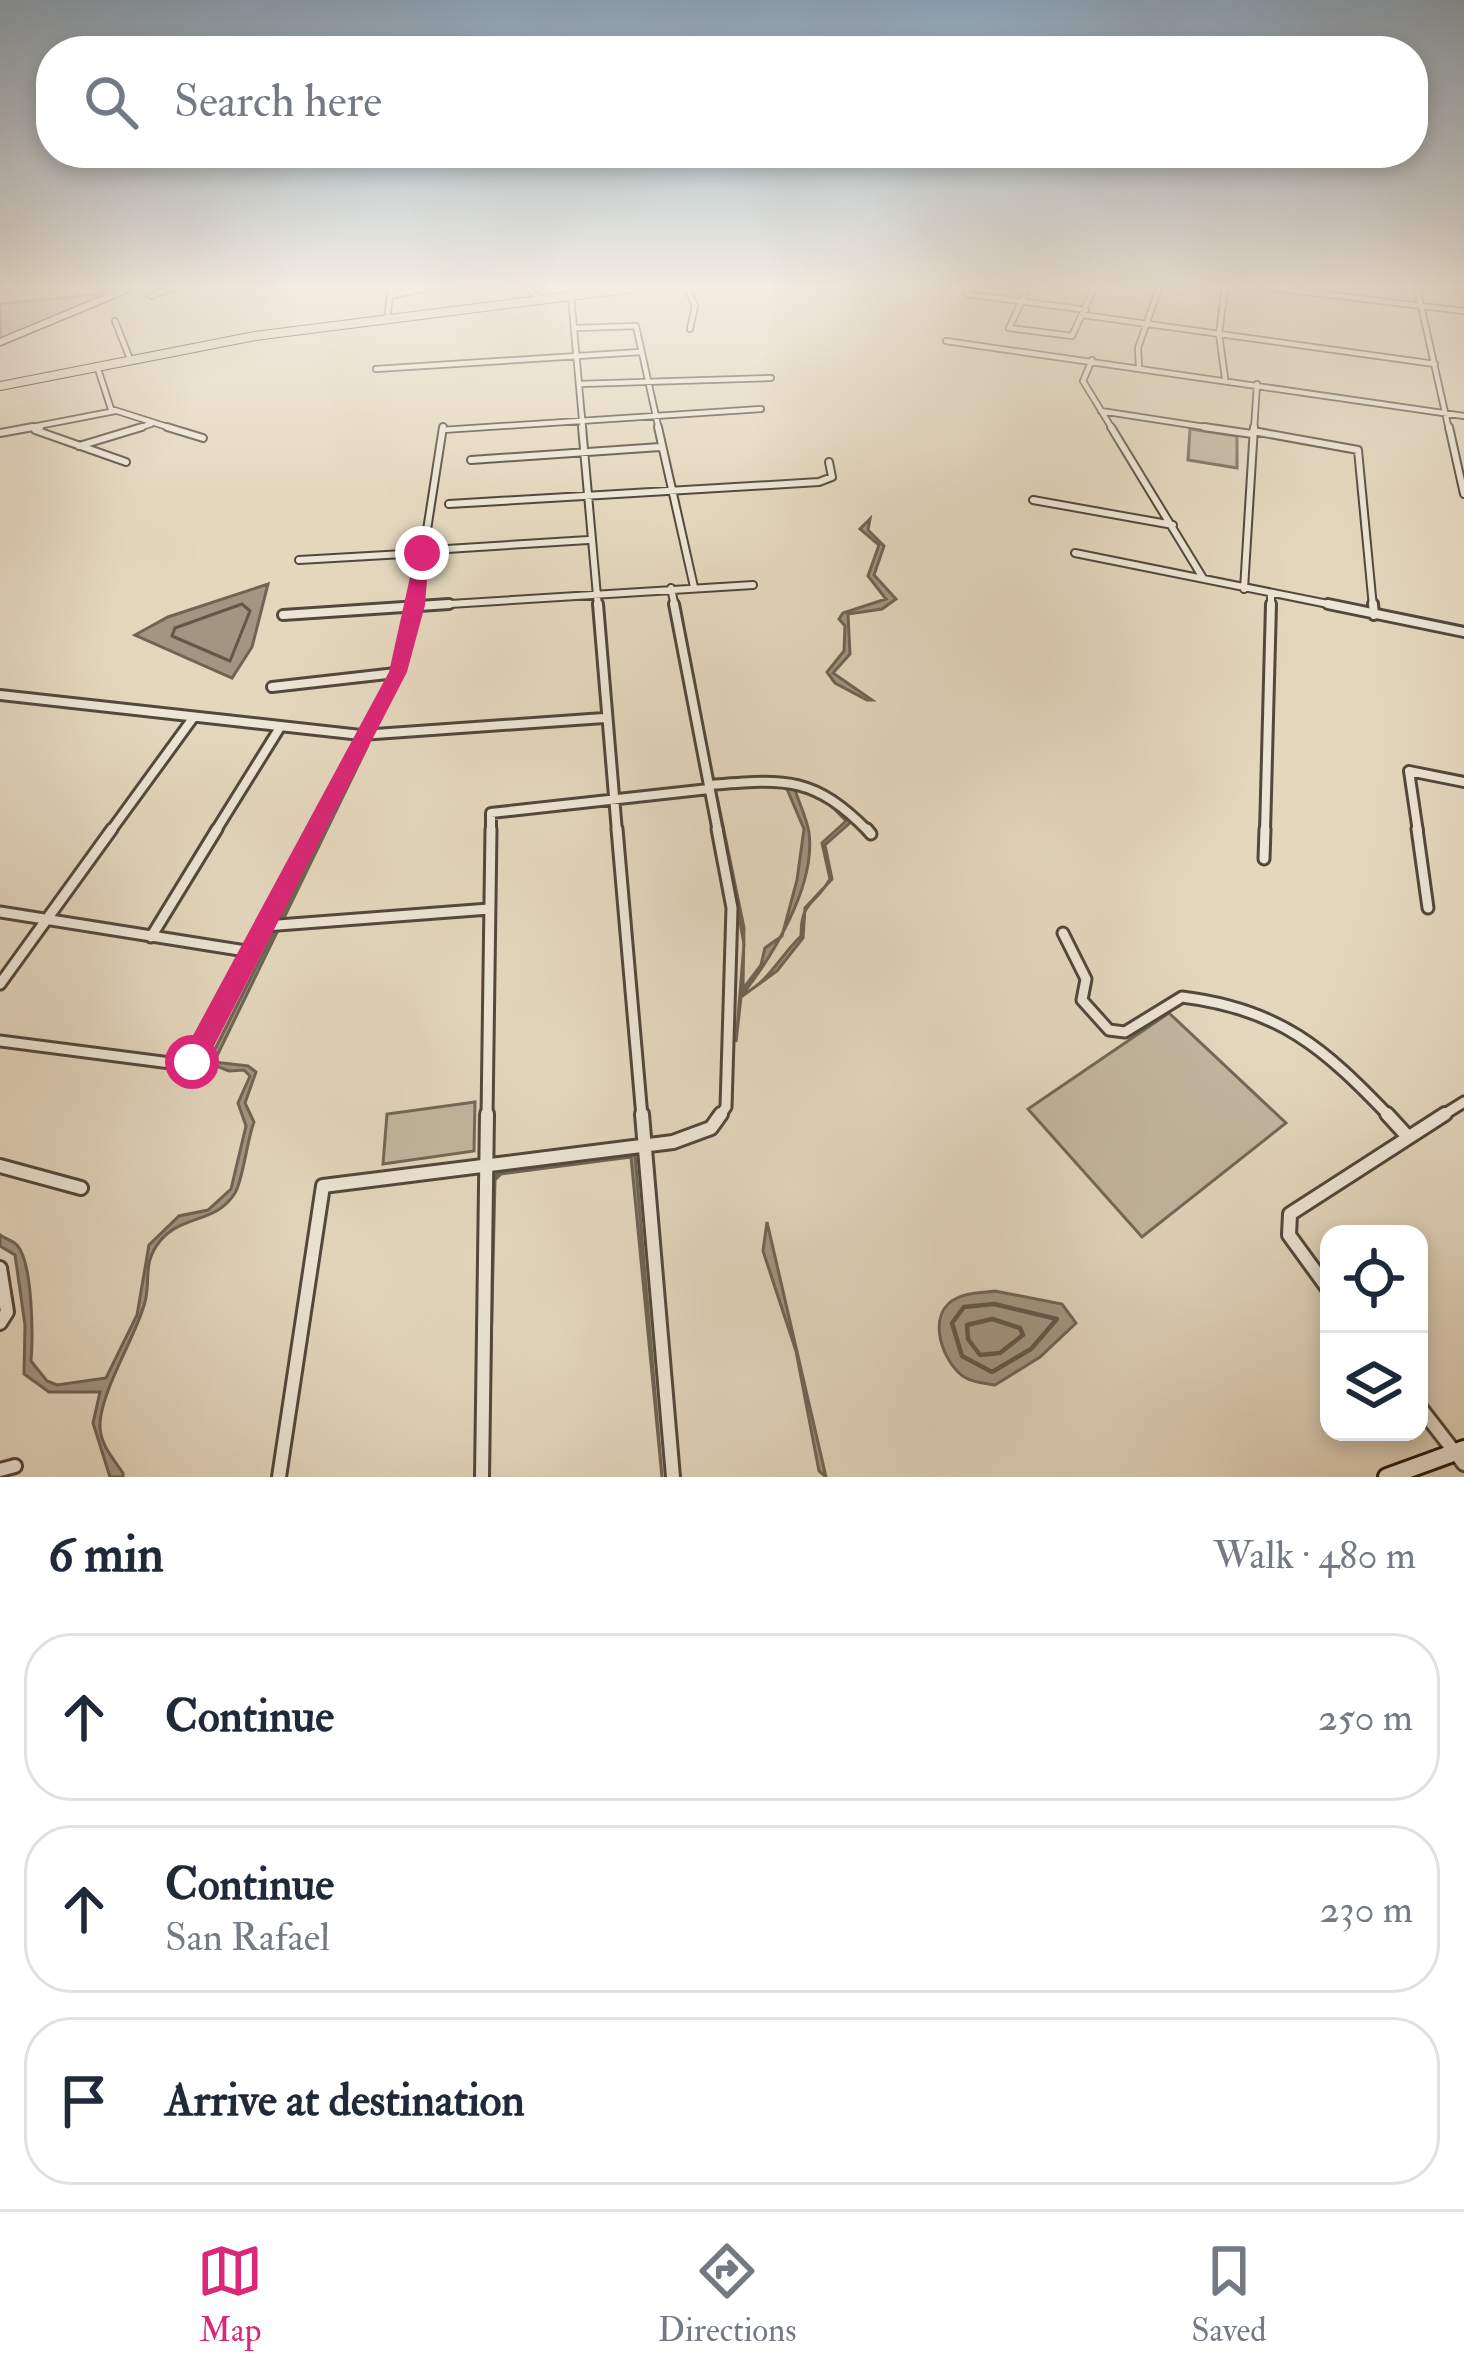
<!DOCTYPE html>
<html lang="en">
<head>
<meta charset="utf-8">
<style>
	:root { --surface:#fff; --page:#f6f6f7; --text:#1f2937; --muted:#747a83; --line:#e0e1e3; --accent:#db2777 }
	body { margin:0; font-family:"IM FELL Double Pica",serif; background:var(--page); color:var(--text) }
	.controls { position:absolute; right:36px; bottom:36px; display:grid; overflow:hidden; border-radius:24px; box-shadow:0 6px 18px #0003 }
	.controls button { width:108px; height:108px; display:grid; place-items:center; padding:0; border:0; border-bottom:3px solid var(--line); background:var(--surface); color:var(--text); font:60px sans-serif }
	.stop { position:absolute; width:36px; height:36px; margin:-27px; border:9px solid #db2777; border-radius:50%; background:#fff }
	.stop.end { background:#db2777; border-color:#fff; box-shadow:0 3px 12px #0008 }
	.list { margin:0; padding:0; list-style:none }
	h2 { display:flex; justify-content:space-between; align-items:center; height:156px; margin:0; padding:0 48px; font-size:51px }
	h2 small { font-size:39px; font-weight:400; color:var(--muted) }
	.list li { display:grid; grid-template-columns:78px 1fr auto; gap:36px; align-items:center; box-sizing:border-box; height:168px; margin:0 24px 24px; padding:0 24px; border:3px solid var(--line); border-radius:48px }
	.list b { display:block; font-size:45px; white-space:nowrap }
	.list p { margin:0; font-size:39px; white-space:nowrap; color:var(--muted) }
	.list em { font-size:39px; font-style:normal; color:var(--muted) }
	.icon { flex:none; width:66px; height:66px; fill:none; stroke:currentColor; stroke-width:2; stroke-linecap:round; stroke-linejoin:round }
	.map { position:relative; flex:none; width:1464px; height:1477px; overflow:hidden }
	.search { position:absolute; background:var(--surface); box-shadow:0 6px 18px #0003; left:36px; right:36px; top:36px; height:132px; display:flex; align-items:center; gap:30px; box-sizing:border-box; padding:0 42px; border-radius:48px; color:var(--muted); font-size:45px }
	.sheet { height:732px; background:var(--surface) }
	nav { display:flex; justify-content:space-around; align-items:center; box-sizing:border-box; height:168px; border-top:3px solid var(--line); background:var(--surface); font-size:33px; color:var(--muted) }
	nav a { display:grid; justify-items:center; gap:6px }
	nav .on { color:var(--accent) }
	.map>svg:first-child { display:block }
	.green { fill:#c3b7a0; stroke:#736858; stroke-width:3 }
	.water { fill:#a29683; stroke:#6f6455; stroke-width:3 }
	.lines { fill:none; stroke-linecap:round; stroke-linejoin:round }
	.shore-far1 { stroke:#62574a; stroke-width:3 }
	.shore { stroke:#62574a; stroke-width:4.5 }
	.street-far4-casing { stroke:#53483c; stroke-width:8 }
	.street-far3-casing { stroke:#53483c; stroke-width:10 }
	.street-far2-casing { stroke:#53483c; stroke-width:14 }
	.street-far1-casing { stroke:#53483c; stroke-width:15 }
	.street-casing { stroke:#53483c; stroke-width:18 }
	.secondary-far1-casing { stroke:#231810; stroke-width:9 }
	.secondary-casing { stroke:#231810; stroke-width:22 }
	.primary-casing { stroke:#231810; stroke-width:10 }
	.street-far4 { stroke:#ede5d5; stroke-width:4.5 }
	.street-far3 { stroke:#ede5d5; stroke-width:6 }
	.street-far2 { stroke:#ede5d5; stroke-width:8 }
	.street-far1 { stroke:#ede5d5; stroke-width:9 }
	.street { stroke:#ede5d5; stroke-width:12 }
	.secondary-far1 { stroke:#ede5d5; stroke-width:6 }
	.secondary { stroke:#ede5d5; stroke-width:16 }
	.primary { stroke:#e4d7be; stroke-width:8 }
	.route { fill:#db2777 }
</style>
</head>
<body>
<div class="map">
<svg width="1464" height="1477" viewBox="0 0 1464 1477">
	<rect width="100%" height="100%" fill="#e4d7be"/>
	<filter id="stains"><feTurbulence type="fractalNoise" baseFrequency=".00167" numOctaves="4"/><feColorMatrix values="0 0 0 0 .2 0 0 0 0 .09 0 0 0 0 .02 0 0 0 .5 -.17"/></filter>
	<radialGradient id="worn" r=".72"><stop offset=".6" stop-color="#630" stop-opacity="0"/><stop offset="1" stop-color="#630" stop-opacity=".3"/></radialGradient>
	<path class="green" d="M98,294L101,297L0,340V304Z
		M1190,429L1237,436V468L1188,460Z
		M1169,1013L1286,1123L1142,1237L1028,1109Z
		M475,1102L474,1151L383,1164L387,1114Z"/>
	<path class="water" d="M870,519L868,530L884,546L874,575L896,599L882,609L848,614L850,654L833,673L872,700H867L835,683L827,672L844,651L845,626L839,619L843,613L886,599L868,576L879,545L860,529Z
		M268,584L252,647L232,678L135,635L168,617Z
		M368,745L214,1062L248,1066L256,1072L245,1103L254,1122C247,1140 243,1180 235,1193C216,1224 182,1214 160,1241C142,1263 151,1279 145,1302C136,1336 102,1389 100,1423C99,1443 112,1457 123,1473V1477H110L93,1423L100,1392H49L24,1374L25,1325L15,1255L0,1246V1235C5,1239 12,1240 17,1245C33,1263 33,1337 31,1361L47,1381L57,1385L106,1378L137,1315L149,1245L179,1216L208,1210L231,1189L246,1126L238,1103L250,1076L244,1070L229,1071L208,1063Z
		M794,787C798,801 807,818 809,833C816,887 771,958 742,995C770,981 779,957 801,936C801,900 814,907 830,879L822,843L846,821L820,794L852,821L825,845L832,879L805,908L803,938L777,971L741,997L736,1042L744,944L716,792L744,928L743,989L761,965L765,948L782,936L797,880L804,829L787,789Z
		M635,1155L662,1477L631,1157L501,1174L495,1180L488,1477L494,1176L499,1173Z
		M767,1222L826,1477L819,1471L796,1351L763,1251Z
		M995,1291L1062,1304L1076,1323L1040,1357L995,1385C983,1383 968,1382 959,1373C940,1355 927,1312 957,1298C968,1292 983,1293 995,1291Z"/>
	<g class="lines">
		<path class="shore-far1" d="M242,604L250,611L230,661L172,636L175,628Z"/>
		<path class="shore" d="M994,1304L1057,1319L1031,1349L992,1372L962,1356L952,1323L964,1307Z
			M992,1319L1020,1328L1023,1335L1000,1353L980,1355L968,1339L967,1325Z"/>
		<g class="street-far4-casing">
			<path id="street-far4" d="M102,288L111,296
				M526,288L542,299
				M687,288L695,306L690,329
				M1028,288L1009,328L1072,336L1094,288
				M1225,288L1219,334L1225,378
				M1272,288L1464,311
				M1417,288L1449,430
				M966,294L1086,310
				M151,296L173,288
				M389,296L427,288
				M571,296L583,430
				M1083,315L1435,364
				M387,319L391,288
				M115,321L130,359
				M576,328L636,326L659,430
				M946,341L1464,416
				M1092,360L1083,381L1113,430
				M97,366L111,409L177,430
				M1139,366L1138,348L1159,288
				M376,369L640,352
				M579,384L771,378
				M1101,411L1224,430
				M17,430L115,411
				M35,430L41,426
				M132,430L151,424
				M442,430L761,409
				M1254,430L1257,384"/>
		</g>
		<g class="street-far3-casing">
			<path id="street-far3" d="M40,427L35,430L126,462
				M167,427L203,438
				M582,427L598,607
				M658,427L694,587
				M1111,427L1203,578
				M1204,427L1252,434
				M1449,427L1464,494
				M1253,431L1358,450L1373,607
				M0,433L33,427
				M79,446L142,427
				M471,460L660,447
				M1033,500L1173,525
				M449,504L819,482L832,477L829,462
				M447,549L588,540
				M1075,553L1343,607
				M299,560L421,553
				M671,588L675,607
				M1244,589L1254,427
				M402,607L753,585
				M415,607L443,427
				M1271,607V595"/>
		</g>
		<g class="street-far2-casing">
			<path id="street-far2" d="M598,604L617,832
				M674,604L718,832
				M1328,604L1464,632
				M1373,604L1374,615
				M283,615L449,604
				M272,687L396,673
				M0,695L361,735L604,718
				M709,785C785,779 813,775 869,832
				M110,832L193,718
				M215,832L279,729
				M314,832L398,672L416,604
				M491,832V813L709,789
				M1265,832L1271,604
				M1418,832L1409,771L1464,782"/>
		</g>
		<g class="street-far1-casing">
			<path id="street-far1" d="M617,829L642,1117
				M717,829L732,908L726,1107L719,1117
				M867,829L871,834
				M1417,829L1428,908
				M1264,859L1265,829
				M0,912L252,952
				M265,926L489,909
				M1063,933L1086,979L1082,1000L1109,1030L1125,1032L1182,997C1280,1009 1324,1048 1390,1117
				M151,937L217,829
				M0,984L112,829
				M0,1041L186,1065L198,1056L316,829
				M487,1117L491,829
				M1440,1117L1464,1102"/>
		</g>
		<g class="street-casing">
			<path id="street" d="M642,1114L673,1477
				M1387,1114L1408,1137
				M0,1166L81,1188
				M0,1268L7,1312L0,1323
				M1329,1290L1289,1235L1290,1214L1445,1114
				M1419,1406L1464,1464
				M0,1470L15,1466
				M279,1477L323,1186L673,1142L711,1128L721,1114
				M482,1477L487,1114"/>
		</g>
		<g class="secondary-far1-casing">
			<path id="secondary-far1" d="M0,342L130,288"/>
		</g>
		<g class="secondary-casing">
			<path id="secondary" d="M1387,1477L1464,1449"/>
		</g>
		<g class="primary-casing">
			<path id="primary" d="M0,386L255,336L634,288"/>
		</g>
		<use href="#street-far4" class="street-far4"/>
		<use href="#street-far3" class="street-far3"/>
		<use href="#street-far2" class="street-far2"/>
		<use href="#street-far1" class="street-far1"/>
		<use href="#street" class="street"/>
		<use href="#secondary-far1" class="secondary-far1"/>
		<use href="#secondary" class="secondary"/>
		<use href="#primary" class="primary"/>
	</g>
	<linearGradient id="sky" x2="0" y2="1"><stop stop-color="#8ca8c0"/><stop offset="0.58" stop-color="#f3ede2"/><stop offset="1" stop-color="#f3ede2" stop-opacity="0"/></linearGradient>
	<rect width="1464" height="495" fill="url(#sky)"/>
	<path class="route" d="M416,550L429,553L425,605L407,672L201,1071H183V1054L389,672Z"/>
	<rect width="100%" height="100%" filter="url(#stains)"/>
	<rect width="100%" height="100%" fill="url(#worn)"/>
</svg>
<div class="controls">
<button><svg class="icon" aria-label="locate" viewBox="0 0 24 24"><circle cx="12" cy="12" r="6"/><path d="M12 2v4M12 18v4M2 12h4M18 12h4"/></svg></button>
<button><svg class="icon" aria-label="layers" viewBox="0 0 24 24"><path d="M12 4l9 5-9 5-9-5zM3 14l9 5 9-5"/></svg></button>
</div>
<div class="stop" style="left:192px;top:1062px"></div>
<div class="stop end" style="left:422px;top:553px"></div>
<div class="search"><svg class="icon" aria-label="search" viewBox="0 0 24 24"><circle cx="10" cy="10" r="6"/><path d="M15 15l6 6"/></svg>Search here</div>
</div>
<section class="sheet">
<h2>6 min<small>Walk · 480 m</small></h2>
<ul class="list">
<li><svg class="icon" aria-label="ahead" viewBox="0 0 24 24"><path d="M12 20V5M6 11l6-6 6 6"/></svg><div><b>Continue</b></div><em>250 m</em></li>
<li><svg class="icon" aria-label="ahead" viewBox="0 0 24 24"><path d="M12 20V5M6 11l6-6 6 6"/></svg><div><b>Continue</b><p>San Rafael</p></div><em>230 m</em></li>
<li><svg class="icon" aria-label="arrive" viewBox="0 0 24 24"><path d="M6 21V4h12l-3 4 3 4H6"/></svg><div><b>Arrive at destination</b></div></li>
</ul>
</section>
<nav>
<a class="on"><svg class="icon" aria-label="map" viewBox="0 0 24 24"><path d="M3 6l6-2 6 2 6-2v14l-6 2-6-2-6 2zM9 4v14M15 6v14"/></svg>Map</a>
<a><svg class="icon" aria-label="directions" viewBox="0 0 24 24"><path d="M12 3l9 9-9 9-9-9zM9 14v-3h6M13 9l2 2-2 2"/></svg>Directions</a>
<a><svg class="icon" aria-label="saved" viewBox="0 0 24 24"><path d="M7 4h10v16l-5-4-5 4z"/></svg>Saved</a>
</nav>
</body>
</html>
